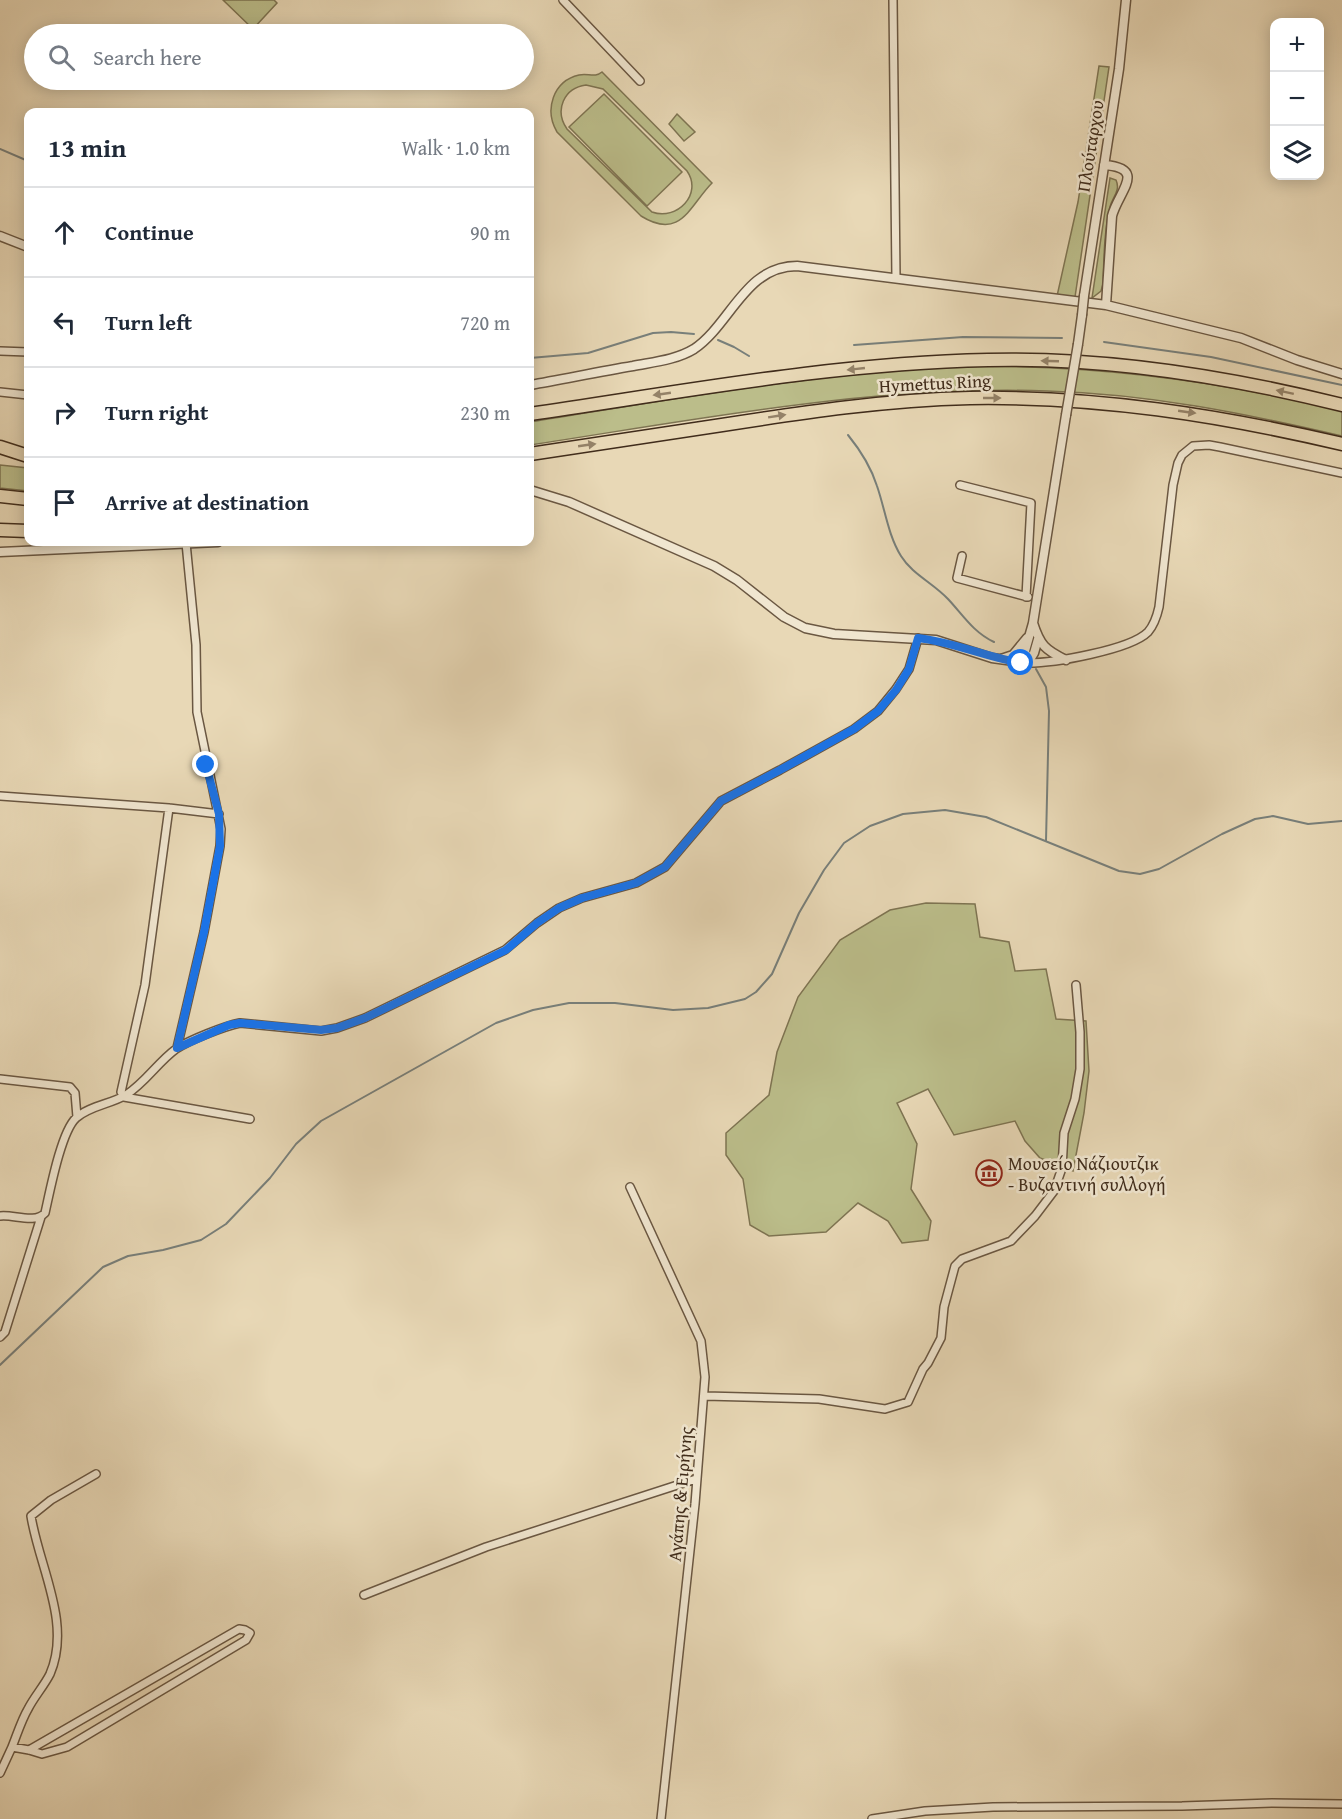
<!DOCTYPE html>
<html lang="en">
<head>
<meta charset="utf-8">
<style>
	:root { --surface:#fff; --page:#f2f2f3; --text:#1f2937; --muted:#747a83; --line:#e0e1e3 }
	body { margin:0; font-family:"Gentium Book Plus",serif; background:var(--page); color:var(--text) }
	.controls { position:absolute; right:18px; top:18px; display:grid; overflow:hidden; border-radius:12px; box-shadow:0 3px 15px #0003 }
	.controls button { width:54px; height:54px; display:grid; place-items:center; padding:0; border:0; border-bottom:2px solid var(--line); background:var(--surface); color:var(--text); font:30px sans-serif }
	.stop { position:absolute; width:18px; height:18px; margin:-14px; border:4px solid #1a73e8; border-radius:50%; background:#fff }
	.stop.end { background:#1a73e8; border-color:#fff; box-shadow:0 2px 6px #0008 }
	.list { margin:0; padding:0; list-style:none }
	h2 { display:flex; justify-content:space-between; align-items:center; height:78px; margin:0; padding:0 24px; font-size:26px }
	h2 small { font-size:20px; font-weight:400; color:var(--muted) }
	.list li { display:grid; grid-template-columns:39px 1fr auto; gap:18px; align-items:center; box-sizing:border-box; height:90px; padding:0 24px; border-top:2px solid var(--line) }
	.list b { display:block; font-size:22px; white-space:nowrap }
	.list em { font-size:20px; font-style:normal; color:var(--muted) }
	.icon { flex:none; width:33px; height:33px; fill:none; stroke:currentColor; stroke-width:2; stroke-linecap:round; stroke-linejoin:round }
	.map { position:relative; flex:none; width:1342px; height:1819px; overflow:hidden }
	.search { position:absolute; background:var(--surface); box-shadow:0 3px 15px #0003; left:24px; top:24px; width:510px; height:66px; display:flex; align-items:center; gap:15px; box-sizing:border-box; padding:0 21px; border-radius:33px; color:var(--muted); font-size:22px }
	.panel { position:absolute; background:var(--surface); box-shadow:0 3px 15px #0003; left:24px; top:108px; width:510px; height:438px; border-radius:12px }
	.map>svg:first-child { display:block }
	.green { fill:#bbbd8a; stroke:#7e7452; stroke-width:1.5; fill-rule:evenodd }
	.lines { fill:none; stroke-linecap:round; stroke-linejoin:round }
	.stream { stroke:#787f7a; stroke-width:2 }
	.minor-casing { stroke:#6a5742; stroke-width:10 }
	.tertiary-casing { stroke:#6a5742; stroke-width:11 }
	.motorway-casing { stroke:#402c1b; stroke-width:15 }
	.minor { stroke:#f0e6d0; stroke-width:7 }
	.tertiary { stroke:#f0e6d0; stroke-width:8 }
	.motorway { stroke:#e8d8b6; stroke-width:12 }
	.tertiary-bridge-casing { stroke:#6a5742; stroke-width:11; stroke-linecap:butt }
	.tertiary-bridge { stroke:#f0e6d0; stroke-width:8 }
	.oneway { fill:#948268 }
	.route { stroke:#1a73e8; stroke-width:8 }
	.labels { text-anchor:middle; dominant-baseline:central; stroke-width:5; stroke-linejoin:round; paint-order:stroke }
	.street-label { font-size:18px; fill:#402c1b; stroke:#f0e6d0 }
	.poi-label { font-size:18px; fill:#402c1b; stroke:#f0e6d0; text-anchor:start }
</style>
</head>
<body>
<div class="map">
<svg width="1342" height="1819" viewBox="0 0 1342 1819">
	<rect width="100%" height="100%" fill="#e8d8b6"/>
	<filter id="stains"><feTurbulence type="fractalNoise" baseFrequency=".00333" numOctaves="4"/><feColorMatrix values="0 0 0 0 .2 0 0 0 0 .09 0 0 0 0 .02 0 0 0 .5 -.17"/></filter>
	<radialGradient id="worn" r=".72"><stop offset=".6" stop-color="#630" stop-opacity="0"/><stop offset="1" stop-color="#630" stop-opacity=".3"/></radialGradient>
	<path class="green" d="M223,0H274L277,3L253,29Z
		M1099,66L1109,67L1075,297L1057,296L1078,202Z
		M602,72L712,183C690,205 681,241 641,216L557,132C544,110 553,81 579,75C588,73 595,78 602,72ZM586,85L603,89L687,171C703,194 677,221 652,212L567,129C554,110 564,88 586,85Z
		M604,94L682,172L647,206L569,127Z
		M677,114L695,132L684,141L669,124Z
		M1110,178L1116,180C1121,191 1112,197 1110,207C1104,232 1104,258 1103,284L1101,291L1092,298Z
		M990,366C1110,367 1226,382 1342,411V436C1243,413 1149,394 1047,391C873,385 701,419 530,445V422C682,398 835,369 990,366Z
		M0,465L28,468V491L0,488Z
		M926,903L975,904L980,937L1009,942L1015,971L1046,969L1056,1019L1086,1021L1089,1071L1084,1113L1073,1171L1040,1158L1025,1141L1015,1121L954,1135L928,1089L897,1103L917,1144L911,1189L931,1221L928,1240L902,1243L888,1221L858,1203L826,1232L769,1236L750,1225L743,1179L726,1155V1133L769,1095L777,1052L798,997L840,940L890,910Z"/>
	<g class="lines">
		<path class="stream" d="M0,149L28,161
			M718,340L734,347L749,356
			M1104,342L1211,357L1342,385
			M854,345L963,337L1062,338
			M530,358L588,353L653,333L671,332L694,334
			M848,435C861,451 871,467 877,486C885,509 888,535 901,556C912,574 933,583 948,599C963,615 973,632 994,642
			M1036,669L1046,687L1049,711L1046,841
			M0,1365L103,1267L128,1256L163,1250L201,1240L226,1224L270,1178L296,1144L321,1121L496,1023L533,1010L569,1003H615L673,1010L708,1008L745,999L756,992L772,974L799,913L824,870L844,843L870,826L903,814L945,810L986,817L1119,871L1140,874L1159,869L1222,834L1255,819L1273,816L1308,824L1342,821"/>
		<g class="minor-casing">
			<path id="minor" d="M563,0L640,81
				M893,0L896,278
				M0,351L28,352
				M0,392L28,395
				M960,485L1031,503L1026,597
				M962,556L957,578L1028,597
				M1028,663C1053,663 1130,650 1148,632C1154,625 1157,616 1159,607L1173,485L1178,463L1182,455L1193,446L1209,445L1220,447L1342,473
				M0,796L169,808L219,814
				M169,808L145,985L121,1092L124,1097L250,1119
				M177,1048L204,932L220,846L221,829L197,712L196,645L186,543
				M0,1079L70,1087L75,1093L77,1117
				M630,1187L701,1341L705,1377L695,1504L661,1819
				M0,1216C13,1214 35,1224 45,1213C50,1191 61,1132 76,1118C89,1106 111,1104 126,1095C146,1082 158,1062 176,1049C189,1040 225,1026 240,1023L321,1031L337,1028L365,1018L505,950L537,923L559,908L582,898L636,883L665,867L721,801L780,770L854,729L878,711L896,689L909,669L918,638
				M0,1337L5,1332L41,1217
				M705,1396L819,1399L885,1409L908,1402L923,1369L928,1363L941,1338L944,1307L955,1266L962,1259L1011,1241L1035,1216L1054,1191L1062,1168L1064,1133L1075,1099L1080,1069V1032L1076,985
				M364,1595L486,1547L696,1479
				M12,1747C17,1735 21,1721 28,1709C34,1697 44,1686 50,1674C72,1623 39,1567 31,1516L51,1500L96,1474
				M0,1773L12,1747L29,1750L42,1754L67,1747L246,1640L250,1633L245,1630L239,1629L29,1750
				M872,1819L925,1811L993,1807L1182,1806L1272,1803L1342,1804"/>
		</g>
		<g class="tertiary-casing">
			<path id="tertiary" d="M1104,165C1148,168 1118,192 1112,216L1106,305
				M0,236L28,247
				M1084,296L1119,69L1126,0
				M1078,344L1082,315
				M530,385C564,379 598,372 633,366C653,362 676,360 694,349C731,324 745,266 797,266L1106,305L1241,338L1297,360L1342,374
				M530,490L569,502L714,566L737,580L784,617L805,628L834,634L936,640L992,658L1028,663
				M0,552L218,542
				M1033,623C1040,645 1045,650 1066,660
				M1001,659L1013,655L1027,638
				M1028,663L1025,651L1033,623L1066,415
				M1028,663L1034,653L1038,639"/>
		</g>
		<g class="motorway-casing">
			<path id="motorway" d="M530,414C681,392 834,363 988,360C1108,357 1226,376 1342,405
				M0,447L28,456
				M530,454C594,444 658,435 722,425C805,412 886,400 970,398C1097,396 1219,415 1342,444
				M0,496L28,499
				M0,530L28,531"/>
		</g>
		<use href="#minor" class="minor"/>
		<use href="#tertiary" class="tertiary"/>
		<use href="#motorway" class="motorway"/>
		<g class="tertiary-bridge-casing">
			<path id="tertiary-bridge" d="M1082,315L1084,296
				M1066,415L1078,344"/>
		</g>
		<use href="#tertiary-bridge" class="tertiary-bridge"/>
	</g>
	<defs><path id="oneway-solid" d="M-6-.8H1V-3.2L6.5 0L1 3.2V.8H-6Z" transform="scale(1.5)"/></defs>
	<g class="oneway">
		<use href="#oneway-solid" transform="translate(1050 361) rotate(-178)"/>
		<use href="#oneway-solid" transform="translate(856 369) rotate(174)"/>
		<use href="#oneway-solid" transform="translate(1285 392) rotate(-168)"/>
		<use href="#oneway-solid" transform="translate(662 394) rotate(172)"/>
		<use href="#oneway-solid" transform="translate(992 398)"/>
		<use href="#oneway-solid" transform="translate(1187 412) rotate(8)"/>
		<use href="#oneway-solid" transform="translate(777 416) rotate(-9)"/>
		<use href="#oneway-solid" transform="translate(587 445) rotate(-8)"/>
	</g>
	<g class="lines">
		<path class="route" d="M206,765L219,814L220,846L204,932L177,1048L229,1025L240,1023L321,1030L337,1028L365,1018L506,950L537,923L559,908L582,898L636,883L665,867L721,801L780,770L854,729L878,711L896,690L909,669L918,638C953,642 986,657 1021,663"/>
	</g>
	<defs>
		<g id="museum-ring" transform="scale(1.35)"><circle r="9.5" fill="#f0e6d0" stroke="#8f2418" stroke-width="1.5"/><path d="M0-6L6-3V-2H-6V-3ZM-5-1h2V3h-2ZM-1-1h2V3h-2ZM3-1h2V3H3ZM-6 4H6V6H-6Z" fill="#8f2418"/></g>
	</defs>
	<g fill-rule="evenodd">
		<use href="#museum-ring" x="989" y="1173"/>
	</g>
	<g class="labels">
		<g class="street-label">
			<text transform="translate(1090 146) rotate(-81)">Πλούταρχου</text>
			<text transform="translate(935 383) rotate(-3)">Hymettus Ring</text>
			<text transform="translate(680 1494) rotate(-85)">Αγάπης &amp; Ειρήνης</text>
		</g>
		<g class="poi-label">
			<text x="1008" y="1163">Μουσείο Νάζιουτζικ<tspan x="1008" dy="21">- Βυζαντινή συλλογή</tspan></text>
		</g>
	</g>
	<rect width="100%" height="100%" filter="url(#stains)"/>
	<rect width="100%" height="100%" fill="url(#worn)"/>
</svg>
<div class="controls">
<button>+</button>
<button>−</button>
<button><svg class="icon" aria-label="layers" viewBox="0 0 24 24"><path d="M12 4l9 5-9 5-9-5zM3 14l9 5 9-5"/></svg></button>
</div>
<div class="stop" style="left:1021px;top:663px"></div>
<div class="stop end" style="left:206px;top:765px"></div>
<div class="search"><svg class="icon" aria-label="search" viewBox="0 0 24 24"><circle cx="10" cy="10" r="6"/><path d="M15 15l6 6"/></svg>Search here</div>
<section class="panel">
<h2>13 min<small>Walk · 1.0 km</small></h2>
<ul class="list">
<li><svg class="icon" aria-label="ahead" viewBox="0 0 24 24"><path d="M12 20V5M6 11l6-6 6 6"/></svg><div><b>Continue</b></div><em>90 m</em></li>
<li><svg class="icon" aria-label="left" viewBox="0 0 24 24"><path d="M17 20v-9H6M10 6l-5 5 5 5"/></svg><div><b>Turn left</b></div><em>720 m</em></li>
<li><svg class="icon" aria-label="right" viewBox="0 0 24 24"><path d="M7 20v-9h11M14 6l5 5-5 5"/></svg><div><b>Turn right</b></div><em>230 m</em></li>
<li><svg class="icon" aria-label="arrive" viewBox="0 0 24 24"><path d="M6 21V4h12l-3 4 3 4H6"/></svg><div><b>Arrive at destination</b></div></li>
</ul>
</section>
</div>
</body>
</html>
